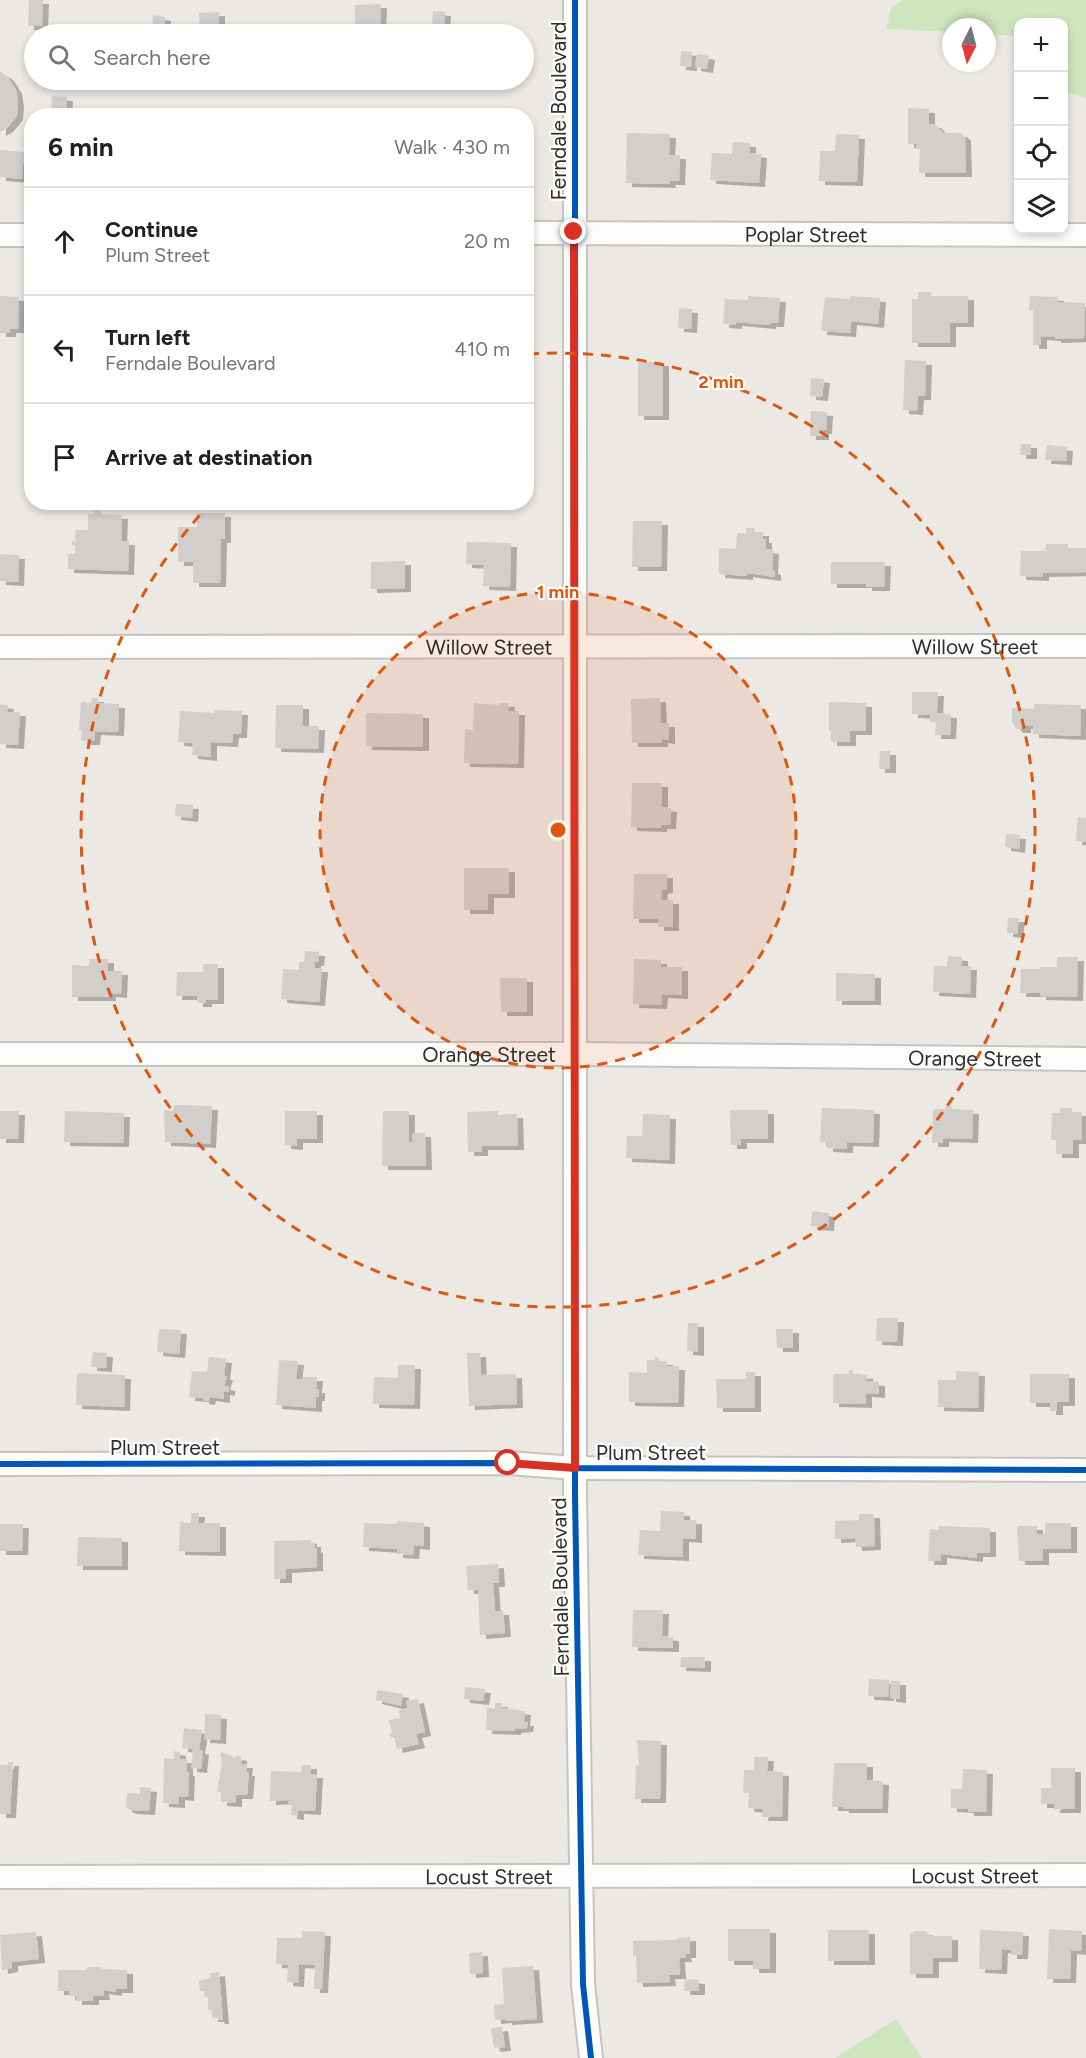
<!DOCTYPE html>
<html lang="en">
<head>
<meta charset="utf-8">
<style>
	:root { --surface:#fff; --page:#f6f6f6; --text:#202124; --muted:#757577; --line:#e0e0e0 }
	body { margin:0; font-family:Figtree,sans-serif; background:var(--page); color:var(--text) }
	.controls { position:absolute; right:18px; top:18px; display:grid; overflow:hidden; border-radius:12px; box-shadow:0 3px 9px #0003 }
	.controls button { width:54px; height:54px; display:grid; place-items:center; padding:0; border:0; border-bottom:2px solid var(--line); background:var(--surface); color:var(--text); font:30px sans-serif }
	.compass { position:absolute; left:942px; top:18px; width:54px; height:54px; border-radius:50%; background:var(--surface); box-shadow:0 3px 9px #0003; rotate:186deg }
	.stop { position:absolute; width:18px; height:18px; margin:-14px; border:4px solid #d93025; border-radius:50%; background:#fff }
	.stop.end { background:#d93025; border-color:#fff; box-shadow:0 2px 6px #0008 }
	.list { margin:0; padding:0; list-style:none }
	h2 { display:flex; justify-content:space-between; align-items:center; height:78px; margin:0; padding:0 24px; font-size:26px }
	h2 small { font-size:20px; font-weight:400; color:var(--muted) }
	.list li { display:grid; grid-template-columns:39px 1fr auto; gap:18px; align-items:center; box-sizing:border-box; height:108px; padding:0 24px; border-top:2px solid var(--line) }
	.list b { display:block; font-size:22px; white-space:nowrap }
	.list p { margin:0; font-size:20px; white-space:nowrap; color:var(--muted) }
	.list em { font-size:20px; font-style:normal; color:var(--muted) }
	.icon { flex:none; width:33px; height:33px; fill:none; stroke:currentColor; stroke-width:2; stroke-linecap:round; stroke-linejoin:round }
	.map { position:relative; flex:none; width:1086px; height:2058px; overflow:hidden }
	.search { position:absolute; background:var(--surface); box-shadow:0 3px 9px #0003; left:24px; top:24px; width:510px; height:66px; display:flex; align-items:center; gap:15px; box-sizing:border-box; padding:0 21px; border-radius:33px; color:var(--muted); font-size:22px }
	.panel { position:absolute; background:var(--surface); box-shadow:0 3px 9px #0003; left:24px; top:108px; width:510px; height:402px; border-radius:24px }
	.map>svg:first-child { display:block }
	.green { fill:#cee6be }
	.building { fill:#d1cecb; filter:url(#shadow) }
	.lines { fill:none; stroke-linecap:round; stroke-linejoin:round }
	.street-casing { stroke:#c5c4c5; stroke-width:26 }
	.street { stroke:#fcfcfb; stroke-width:22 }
	.cycleway-casing { stroke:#fff; stroke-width:10 }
	.cycleway { stroke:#0057b8; stroke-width:6 }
	.route { stroke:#d93025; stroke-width:8 }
	.ring { fill:none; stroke:#df570e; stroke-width:3; stroke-dasharray:10 8 }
	.labels { text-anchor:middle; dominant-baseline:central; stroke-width:4.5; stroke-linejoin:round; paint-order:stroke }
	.street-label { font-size:21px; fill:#2e2e2e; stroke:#fff }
	.centre { fill:#df570e; stroke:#fff; stroke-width:3 }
	.ring-label { font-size:18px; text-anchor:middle; font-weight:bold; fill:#df570e; stroke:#fff; stroke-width:4.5; stroke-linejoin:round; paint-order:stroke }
</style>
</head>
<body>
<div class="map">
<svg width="1086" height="2058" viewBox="0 0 1086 2058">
	<defs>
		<filter id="shadow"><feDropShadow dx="6" dy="4" stdDeviation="0" flood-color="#0004"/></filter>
	</defs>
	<rect width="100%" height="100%" fill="#ece8e4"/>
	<path class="green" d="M903,0H1086V98L1064,91V22H1018V36L987,34V27H951V32L886,29L891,8Z
		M896,2019L922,2058H835Z"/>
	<path class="building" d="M29,0H43L42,26H28Z
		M381,4L380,27H355V5Z
		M433,11L445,12L444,26L432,25Z
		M219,12V28L200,29L199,13Z
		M153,15L165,17L164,30L152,29Z
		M681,51L692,52L691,67L680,66Z
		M697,54L709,56L707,69L695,67Z
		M0,71L8,77L16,90L18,103L17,116L7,128L0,132Z
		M52,96L67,97L66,116H51Z
		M908,108L929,109V124H935L943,133H961L965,137L966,173H919L920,149H916V144H908Z
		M627,133L670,134L669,155H680L679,181H669L670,184L626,183Z
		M836,134L859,135L857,182L819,181L820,151H835Z
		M733,142L750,143V153L761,154L759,183L710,180L712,153L732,154Z
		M0,150L24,152L22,179L0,177Z
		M918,292H931V296H968V323H950V343H912V299H918Z
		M0,296L19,297L18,329H10V333H0Z
		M748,296L780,298L778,323H770V325L736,322V325L723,324L725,299L748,300Z
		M850,296L880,298L878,324L851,321L850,333L821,331L825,297L850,299Z
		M1030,296L1058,297V302L1085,303L1084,338L1055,339V337L1041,336V345H1033V310H1029Z
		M679,308L692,309L691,329L678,328Z
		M905,360L926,361L925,396H918L917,411L903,410Z
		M638,362H663V416H638Z
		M811,378L824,379L822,397L810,396Z
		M811,411L827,412L826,430H823V436H810Z
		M1021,444H1031V455H1020Z
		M1047,445L1067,447L1066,461L1045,460Z
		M94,511H101V514L122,515L121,541H129L128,571L68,569V554H75V545H72V541H75L76,530H88V514H94Z
		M197,513H225V539H221L220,583H193V562H178V527H197Z
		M633,521H662L661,567H632Z
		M746,528H755L754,532H763V539H766V549L773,550L772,570L775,571V577L747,573V576L719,574V548L736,549L737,533L746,534Z
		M467,542L511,543L510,587L483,586L484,565L466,564Z
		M1046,544H1068V548H1086V572L1043,573V577L1020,576L1021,551H1046Z
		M0,554L19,555L18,582L0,581Z
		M405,561V588L371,589V562Z
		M831,562H885L884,587H866V584H831Z
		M912,692H938L937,713L951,714L950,735H935L936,722H930V715L912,714Z
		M92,698H98V703L119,704L118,732L95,731L94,741H81L82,730H79L81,702L91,703Z
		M660,698L661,723H669V740L662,739V743H632L631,699Z
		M829,702L866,703V731H850V742H831V731H829Z
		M474,703L499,705V703H509L508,711H519L518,764L464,763L465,729L473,730Z
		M0,704L8,705L7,712H20L18,745L0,744Z
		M1034,704L1081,705L1080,736L1033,734V726L1025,725V729H1017L1012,722V708L1034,709Z
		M276,705H303V726H319L318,749L275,748Z
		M215,710L242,711L241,734H233L232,743L211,742V757L192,755L193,743L178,742L180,711L214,713Z
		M366,713L423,714V747L366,746Z
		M880,751H890V769H879Z
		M632,783H662V807L671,808L670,825H661V828L631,827Z
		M176,804L193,805L192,818L175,816Z
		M1078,817L1086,818V842L1076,841Z
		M1006,834L1020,835L1019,849L1005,847Z
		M464,868H509V894H488V910H464Z
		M634,874H667V889L662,890L661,900H673V927H658V919H633Z
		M1008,918H1019L1017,934L1007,933Z
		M305,951L319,952L318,962H315V968H322L319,1002L281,999L283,969L299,970V962H304Z
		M948,956L962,957V966H971L970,994L933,992L934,966H947Z
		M1057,957H1078L1077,997L1040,996V993H1020L1021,969H1040V967H1057Z
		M89,959H108V971H122L121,994L110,993V997H72V965L89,966Z
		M634,959L661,960V967H682V995L662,994L661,1005L633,1004Z
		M203,964H218V1000H206V1003H197V996H176L177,972H203Z
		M836,973L875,974V1001H836Z
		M500,978H527V1012H501Z
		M174,1105L212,1106L210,1144L165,1142L164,1110L173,1111Z
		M945,1106H952V1109L973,1110L972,1139L943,1138V1143H932L933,1109H945Z
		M822,1108L874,1110L873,1143L847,1142V1149L827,1148V1143L820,1142Z
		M1060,1108H1072V1112H1082V1140H1073V1154H1056V1140H1051L1052,1113H1060Z
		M730,1110H768V1139H741V1145H731Z
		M0,1111H19L18,1139H0Z
		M65,1111L124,1113L123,1143L64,1142Z
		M285,1111H317V1139H297V1146L285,1145Z
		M383,1111H409V1142H413L412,1133H425L426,1166H382Z
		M498,1111V1115L517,1114L518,1146H482V1152H468L467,1112Z
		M643,1114L670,1115L669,1160L626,1158L627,1136H642Z
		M812,1211L829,1213L828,1227L811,1226Z
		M877,1318H898L897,1342L876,1341Z
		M688,1323H698V1352L687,1351Z
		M159,1329L181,1330L179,1354L157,1352Z
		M776,1329H793V1348H777Z
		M93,1352L107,1353L106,1368L91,1367Z
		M467,1353H480L481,1375L516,1374L517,1404L469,1406Z
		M209,1357L226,1359L224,1376H227L224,1386L229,1387V1392L224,1391V1399L210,1397L209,1401L203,1400V1398L189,1397L192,1371L207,1372Z
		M655,1357H659V1361H667V1366H679L678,1403L629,1402V1372L647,1373V1360H655Z
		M279,1360L298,1361L296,1379H302L303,1377H317L316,1389H319V1397H316V1408L276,1405Z
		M398,1365H415L414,1405L373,1404L374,1377L398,1378Z
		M849,1370H853V1374L867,1375V1381L879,1382V1394L866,1393V1404L833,1403V1374H849Z
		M956,1371L979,1372L978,1408L938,1407V1380H956Z
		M746,1372H755V1408H717L716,1379H746Z
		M77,1373L125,1375L124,1407L76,1405Z
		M1030,1374H1069V1402H1057V1411H1050V1403H1030Z
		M661,1511L684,1512V1520H696V1539L683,1538V1557L638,1555L640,1530L660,1531Z
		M191,1513H199L198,1523H220V1552L179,1551L180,1522L191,1523Z
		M859,1514H874L875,1546L856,1547L855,1538L835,1539V1521L859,1520Z
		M397,1521L424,1523V1546L414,1545L413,1555L397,1554V1549L363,1547L364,1523L397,1524Z
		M1045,1523H1071V1549H1043V1561H1019L1017,1526H1037V1534H1045Z
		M0,1524H23L22,1551H0Z
		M939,1526L990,1528V1553H977V1558L941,1554V1561H928L930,1529L939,1530Z
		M78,1537L122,1538V1566H77Z
		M311,1540V1543H315V1549L317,1548V1567L286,1569V1579H274V1541Z
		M498,1564L499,1583H493L495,1611H503L505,1633L480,1635L478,1590H468L466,1566Z
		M633,1610H663L662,1636L673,1637V1648L632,1647Z
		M681,1657H705V1668L680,1667Z
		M869,1679L889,1680L888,1697L868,1696Z
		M891,1681H900V1699L890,1698Z
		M465,1687L485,1689L483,1701L464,1699Z
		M377,1690L403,1694L401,1706L376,1700Z
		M418,1699L425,1732L416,1734L419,1744L397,1749L394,1737L391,1738L390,1733H392L389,1720L400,1718L399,1710L408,1708L406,1701Z
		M495,1703H502V1708L525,1711L524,1722H528L527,1728L515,1729V1731L486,1730L487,1708L495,1709Z
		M205,1714L221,1715L220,1740L204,1739Z
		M184,1728L202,1730L199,1750L203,1751L201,1769L191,1768L193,1749L182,1748Z
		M637,1740L661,1741L660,1799H635L636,1765L639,1766Z
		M174,1751L180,1752V1759H187V1772H189L188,1797L179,1796V1804L163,1803L164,1758L174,1759Z
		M220,1752L233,1756L232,1759H235L236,1756L241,1757V1764H247L246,1772H249L247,1795H236V1803L221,1802V1792H217L222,1762Z
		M754,1757H768L767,1771L783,1772L782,1817H762L763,1809L748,1808L749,1793H743L744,1770H754Z
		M8,1762H13L10,1814H0V1765H8Z
		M834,1763H867V1780L883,1781L882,1809H843V1807H832Z
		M302,1765H311V1774H317L315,1811L298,1810V1816L291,1815L292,1805H288L289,1800L270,1801L271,1771L301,1772Z
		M1051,1768H1075V1809H1054L1055,1804H1041V1788H1051Z
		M963,1769L987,1770L986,1812H968V1809L951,1808V1789H962Z
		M140,1787L151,1788L149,1811L131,1810L126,1808L127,1793L140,1794Z
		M728,1929H770V1969H753V1961H728Z
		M1049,1929L1082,1931L1081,1951L1071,1950L1070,1979H1047Z
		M828,1930H869V1961H828Z
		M980,1930L1023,1932L1022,1955H1011V1950L1002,1949L1001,1970L979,1969Z
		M302,1931L325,1932L322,1989H314L315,1965L299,1964L298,1983L287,1982L288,1965L276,1964L277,1938H302Z
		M915,1931H926L931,1936H952V1958H933V1974H910V1934Z
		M36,1932L39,1959L12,1962V1968L2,1970L0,1935Z
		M690,1937V1954H685L686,1958H679L680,1975H669L670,1982L637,1983L636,1955L633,1956V1941L677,1940V1938Z
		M482,1952L483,1973L470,1974L469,1953Z
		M533,1966L537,2019L506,2021V2019L495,2020L494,2005L504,2004L502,1968Z
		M87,1967H101V1969L127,1970V1989H116V1992L103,1990L104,1996H93V2001H76V1996H69V1991H58V1970H87Z
		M219,1972L223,2020H219L218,2018H212V2010H208V1997H205L204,1991H200L199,1981L210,1978V1973Z
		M685,1979L699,1980V1991H684Z
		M502,2027L505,2047L494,2048L491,2028Z"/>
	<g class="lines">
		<g class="street-casing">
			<g id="street">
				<path d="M575,0V1495L583,1984L591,2058"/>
				<path id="s1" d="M526,233L1086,235"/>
				<path d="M0,235H32"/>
				<path id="s2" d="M0,647L1086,646"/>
				<path id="s3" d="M0,1054H575L1086,1059"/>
				<path d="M0,1464L508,1463L575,1468L1086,1470"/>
				<path id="s4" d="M0,1877L1086,1875"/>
			</g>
		</g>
		<use href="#street" class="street"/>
		<g class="cycleway-casing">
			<path id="cycleway" d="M575,0V1495L583,1984L591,2058
				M0,1464L508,1463L575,1468L1086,1470"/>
		</g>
		<use href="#cycleway" class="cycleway"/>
	</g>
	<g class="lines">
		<path class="route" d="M508,1463L575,1468L574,232"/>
	</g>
	<circle cx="558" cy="830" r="238" fill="#df570e" fill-opacity=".12"/>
	<g class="ring">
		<circle cx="558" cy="830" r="238"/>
		<path d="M529 354A477 477 0 1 1 209 505"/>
	</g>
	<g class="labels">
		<g class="street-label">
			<text transform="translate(558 111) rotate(-90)">Ferndale Boulevard</text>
			<text stroke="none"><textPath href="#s1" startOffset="280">Poplar Street</textPath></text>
			<text stroke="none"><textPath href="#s2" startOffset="975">Willow Street</textPath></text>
			<text stroke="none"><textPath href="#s2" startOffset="489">Willow Street</textPath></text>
			<text stroke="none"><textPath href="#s3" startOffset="489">Orange Street</textPath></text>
			<text stroke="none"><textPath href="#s3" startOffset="975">Orange Street</textPath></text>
			<text x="165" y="1447">Plum Street</text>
			<text x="651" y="1452">Plum Street</text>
			<text transform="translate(560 1587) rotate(-91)">Ferndale Boulevard</text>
			<text stroke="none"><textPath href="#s4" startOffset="975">Locust Street</textPath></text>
			<text stroke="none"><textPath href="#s4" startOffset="489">Locust Street</textPath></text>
		</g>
	</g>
	<circle cx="558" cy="830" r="9" class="centre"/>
	<g class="ring-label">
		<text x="721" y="388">2 min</text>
		<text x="558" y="598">1 min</text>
	</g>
</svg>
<div class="controls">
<button>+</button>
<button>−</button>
<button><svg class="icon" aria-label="locate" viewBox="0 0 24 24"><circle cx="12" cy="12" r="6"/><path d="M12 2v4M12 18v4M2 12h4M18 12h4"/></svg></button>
<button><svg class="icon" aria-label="layers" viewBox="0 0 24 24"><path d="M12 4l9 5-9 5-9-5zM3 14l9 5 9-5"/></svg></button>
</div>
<svg class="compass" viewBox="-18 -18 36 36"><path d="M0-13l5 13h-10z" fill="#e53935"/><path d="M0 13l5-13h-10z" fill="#757577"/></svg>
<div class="stop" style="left:508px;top:1463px"></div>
<div class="stop end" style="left:574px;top:232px"></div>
<div class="search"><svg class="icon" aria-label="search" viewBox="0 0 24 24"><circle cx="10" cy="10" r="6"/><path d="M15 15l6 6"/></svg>Search here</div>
<section class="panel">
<h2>6 min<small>Walk · 430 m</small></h2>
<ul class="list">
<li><svg class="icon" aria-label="ahead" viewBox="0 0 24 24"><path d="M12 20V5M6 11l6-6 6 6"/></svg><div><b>Continue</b><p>Plum Street</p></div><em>20 m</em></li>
<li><svg class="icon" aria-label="left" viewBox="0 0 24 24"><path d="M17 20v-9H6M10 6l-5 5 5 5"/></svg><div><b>Turn left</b><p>Ferndale Boulevard</p></div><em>410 m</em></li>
<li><svg class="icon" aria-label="arrive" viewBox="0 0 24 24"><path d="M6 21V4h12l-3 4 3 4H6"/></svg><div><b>Arrive at destination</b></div></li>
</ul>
</section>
</div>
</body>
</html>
